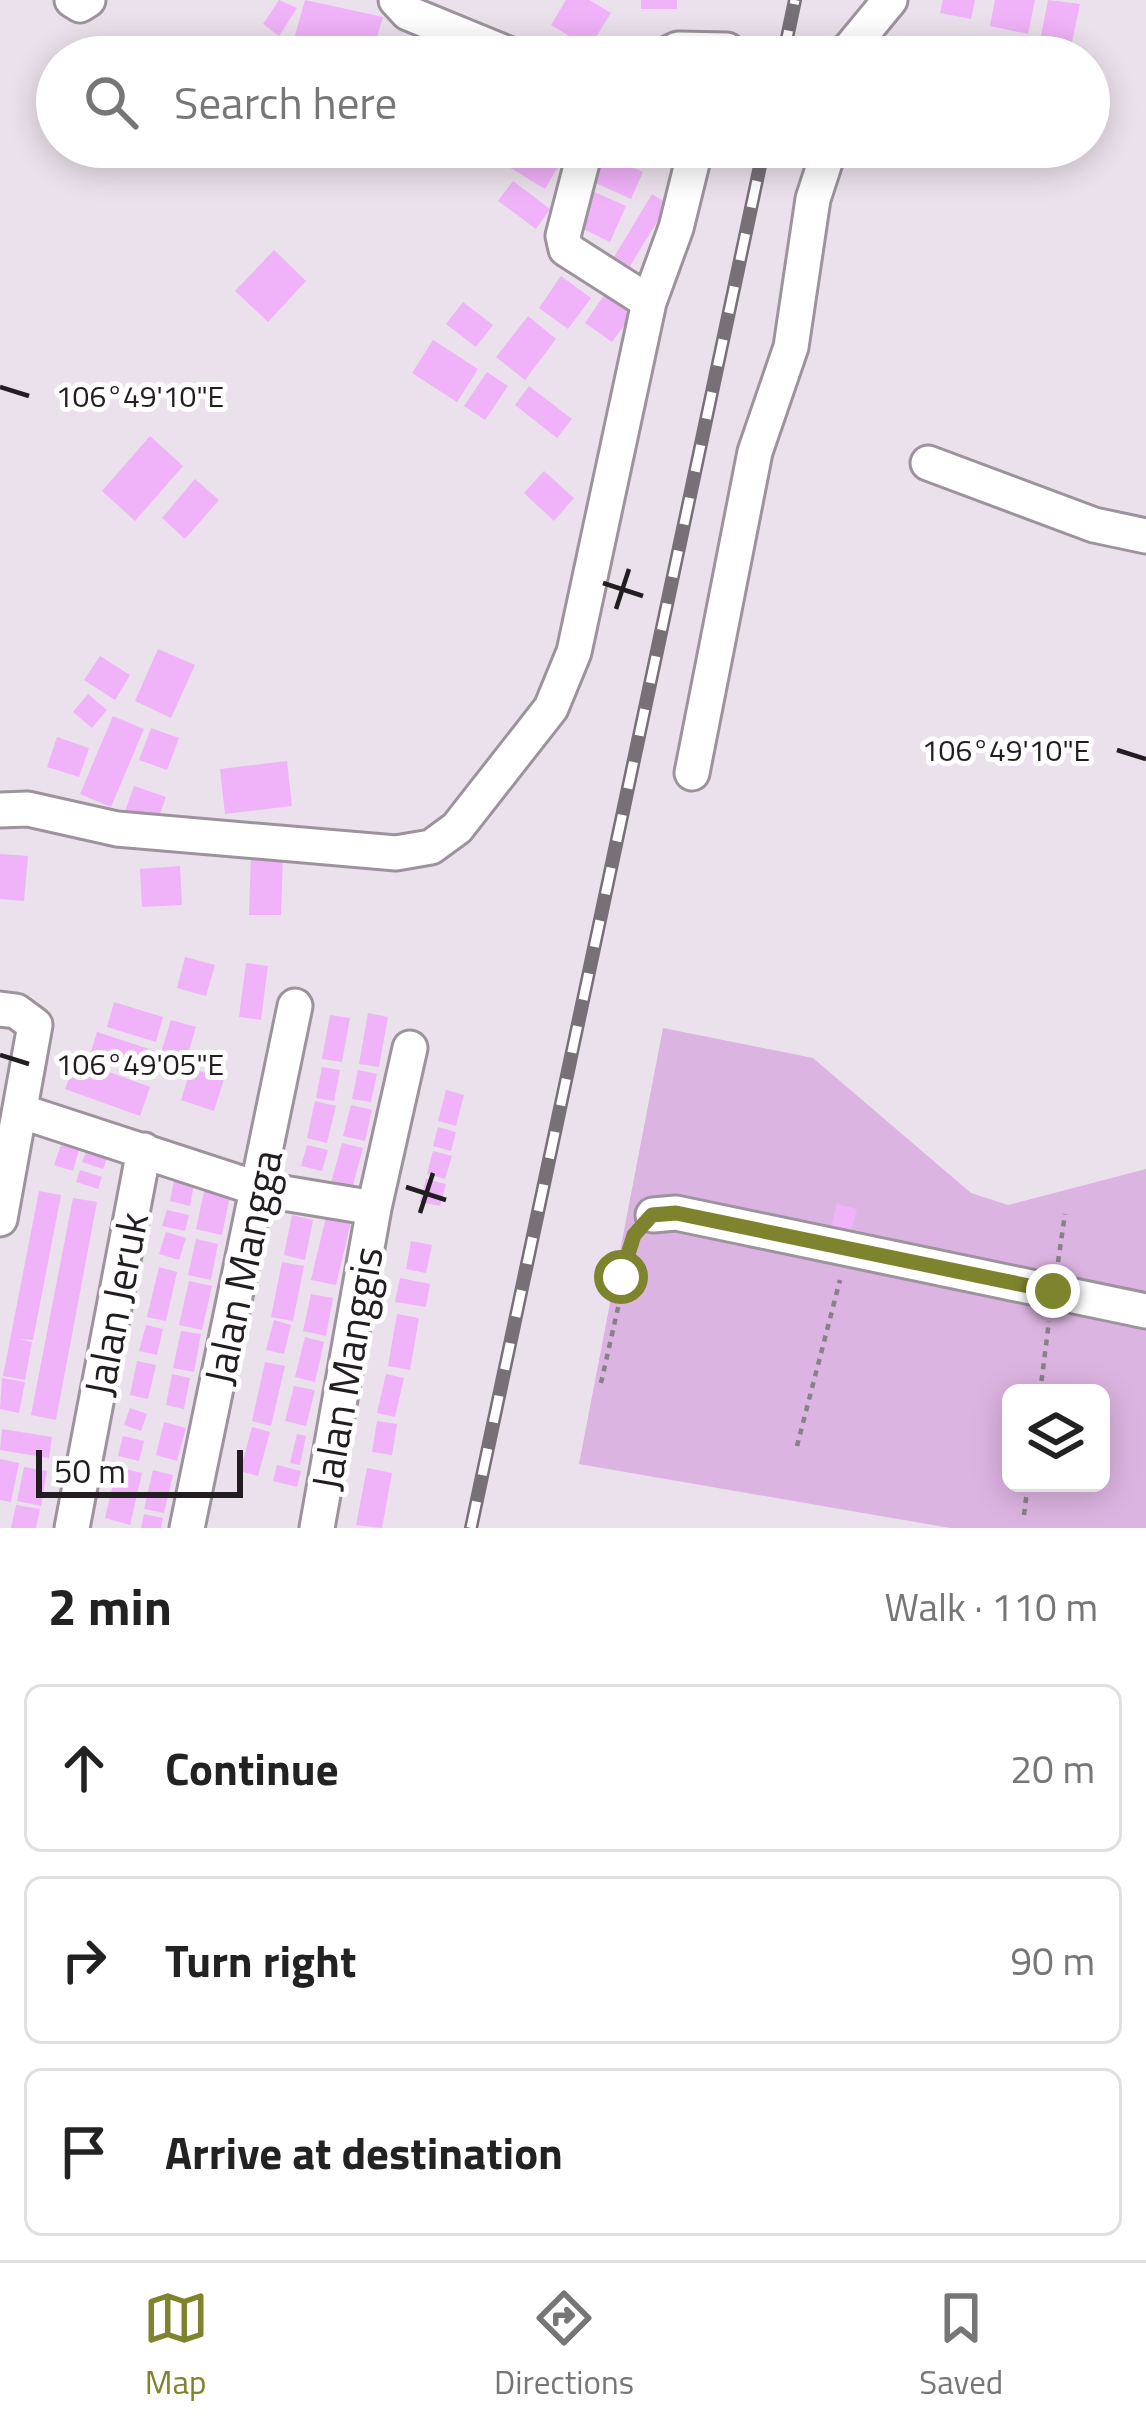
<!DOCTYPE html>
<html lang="en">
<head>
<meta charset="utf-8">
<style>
	:root { --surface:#fff; --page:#f6f6f6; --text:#222; --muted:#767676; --line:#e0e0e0; --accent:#7e832e }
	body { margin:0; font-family:"Titillium Web",sans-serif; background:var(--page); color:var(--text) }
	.controls { position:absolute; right:36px; bottom:36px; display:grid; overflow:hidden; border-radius:18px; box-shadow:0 6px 30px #0003 }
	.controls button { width:108px; height:108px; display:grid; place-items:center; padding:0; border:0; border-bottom:3px solid var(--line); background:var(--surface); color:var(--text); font:60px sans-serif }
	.scale { position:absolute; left:36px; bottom:30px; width:207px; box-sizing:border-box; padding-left:12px; border:6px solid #211d21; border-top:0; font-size:33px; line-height:42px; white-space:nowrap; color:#211d21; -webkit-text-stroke:9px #fff; paint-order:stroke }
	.stop { position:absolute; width:36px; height:36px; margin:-27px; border:9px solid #7e832e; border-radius:50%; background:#fff }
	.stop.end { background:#7e832e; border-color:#fff; box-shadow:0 3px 12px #0008 }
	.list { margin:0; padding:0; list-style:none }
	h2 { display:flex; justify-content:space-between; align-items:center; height:156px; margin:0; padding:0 48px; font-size:51px }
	h2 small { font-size:39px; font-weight:400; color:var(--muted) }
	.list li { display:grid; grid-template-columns:78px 1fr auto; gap:36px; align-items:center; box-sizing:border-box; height:168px; margin:0 24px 24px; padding:0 24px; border:3px solid var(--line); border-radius:18px }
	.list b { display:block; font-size:45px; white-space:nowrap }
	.list em { font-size:39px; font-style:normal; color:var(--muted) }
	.icon { flex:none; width:66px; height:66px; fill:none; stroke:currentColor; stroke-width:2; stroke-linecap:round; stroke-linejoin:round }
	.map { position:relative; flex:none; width:1146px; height:1528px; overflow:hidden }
	.search { position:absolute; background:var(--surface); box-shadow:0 6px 30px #0003; left:36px; right:36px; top:36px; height:132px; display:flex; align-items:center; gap:30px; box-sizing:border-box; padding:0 42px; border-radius:66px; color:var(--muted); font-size:45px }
	.sheet { height:732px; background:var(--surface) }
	nav { display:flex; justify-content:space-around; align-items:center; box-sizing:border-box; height:168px; border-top:3px solid var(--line); background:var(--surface); font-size:33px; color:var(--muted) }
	nav a { display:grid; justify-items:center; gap:6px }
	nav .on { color:var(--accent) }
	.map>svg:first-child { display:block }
	.green { fill:#dcb4e1; fill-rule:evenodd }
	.building { fill:#f0b2f8 }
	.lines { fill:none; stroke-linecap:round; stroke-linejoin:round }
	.minor-casing { stroke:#9c939d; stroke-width:39 }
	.path { stroke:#898189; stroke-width:4.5; stroke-dasharray:6 6; stroke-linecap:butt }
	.minor { stroke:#fff; stroke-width:33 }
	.rail-casing { stroke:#777077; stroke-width:14 }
	.rail { stroke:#fff; stroke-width:9; stroke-dasharray:27; stroke-linecap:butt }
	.route { stroke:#7e832e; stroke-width:15 }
	.ticks { fill:none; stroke:#211d21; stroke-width:4.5 }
	.labels { text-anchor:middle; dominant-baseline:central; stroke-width:10; stroke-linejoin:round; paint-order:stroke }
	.street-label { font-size:42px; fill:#211d21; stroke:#fff }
	.ticks-label { font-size:30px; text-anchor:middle; fill:#211d21; stroke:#fff; stroke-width:10; stroke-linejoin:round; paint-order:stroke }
</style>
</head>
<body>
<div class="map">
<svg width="1146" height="1528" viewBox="0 0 1146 1528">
	<rect width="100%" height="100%" fill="#ebe1ec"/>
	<path class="green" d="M663,1028L813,1058L971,1193L1008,1205L1146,1169V1528H950L579,1464ZM1011,1393H1101V1483H1011Z"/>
	<path class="building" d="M279,0L297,8L279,36L263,24Z
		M305,0L383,17L371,57L294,39Z
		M566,0H589L611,13L589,48L551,25Z
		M641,0H677V9H641Z
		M943,0H975L971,19L940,13Z
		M995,0H1035L1028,34L990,26Z
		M1048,0L1080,4L1072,42L1041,36Z
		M57,102V136L40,121Z
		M518,147H549L564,156L545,189L507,166Z
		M610,147H667L658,168Z
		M603,154L643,172L631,199L591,181Z
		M513,181L550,209L536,229L498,201Z
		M592,191L626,206L610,242L577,226Z
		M652,194L668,204L630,266L614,257Z
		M274,250L306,281L268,322L235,291Z
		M561,276L591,298L568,329L539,308Z
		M614,281L642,301L612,342L585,323Z
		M463,302L493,325L476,347L446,324Z
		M528,316L556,339L525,380L496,357Z
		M433,340L478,369L457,402L412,373Z
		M487,372L508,386L485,420L464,406Z
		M529,386L572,419L557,438L515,405Z
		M150,436L183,466L135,521L102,491Z
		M544,471L574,498L554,521L524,493Z
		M195,479L219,500L185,539L162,518Z
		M158,649L195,665L171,718L135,701Z
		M100,656L130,675L115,700L84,680Z
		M88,694L107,710L92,728L73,712Z
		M113,716L144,729L111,807L80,794Z
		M151,728L179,738L167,770L139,760Z
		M57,737L89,748L79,777L47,767Z
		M287,761L292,806L225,814L220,769Z
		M134,786L166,797L157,822L125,811Z
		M0,854L28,856L24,901L0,899Z
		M251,855L283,856L281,915H249Z
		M180,866L182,905L142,907L140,869Z
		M185,957L215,965L206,996L177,988Z
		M246,963L268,966L261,1020L239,1017Z
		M114,1002L163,1017L156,1042L107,1027Z
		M368,1013L388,1017L379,1067L359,1064Z
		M330,1015L350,1018L342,1062L322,1059Z
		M171,1020L196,1027L185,1064L160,1056Z
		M97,1032L155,1051L148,1073L90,1055Z
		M76,1060L150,1087L140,1116L65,1089Z
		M322,1067L340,1070L334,1101L316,1098Z
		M191,1068L224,1079L214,1111L181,1100Z
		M358,1070L377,1074L371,1102L352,1099Z
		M446,1090L464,1095L456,1126L438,1121Z
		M315,1101L336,1106L327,1143L307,1138Z
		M351,1105L372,1110L365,1141L343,1136Z
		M438,1127L456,1132L451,1151L433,1146Z
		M342,1143L363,1148L352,1189L331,1183Z
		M61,1145L79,1150L73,1171L54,1165Z
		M307,1145L328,1150L322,1171L301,1166Z
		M433,1151L452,1156L445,1179L427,1174Z
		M86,1152L107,1159L103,1169L82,1162Z
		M80,1170L102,1177L98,1189L76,1182Z
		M426,1179L446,1184L440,1206L420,1202Z
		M174,1180L194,1184L190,1206L170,1201Z
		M206,1182L232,1187L222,1235L196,1229Z
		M39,1191L61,1195L33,1340L19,1339L32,1342L25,1380L3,1376Z
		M73,1198L97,1202L56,1420L31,1415Z
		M837,1204L857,1209L851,1231L831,1226Z
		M167,1210L189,1215L185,1231L162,1226Z
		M292,1215L313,1220L305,1260L284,1255Z
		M326,1217L351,1222L336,1285L311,1280Z
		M166,1232L186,1238L179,1260L159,1254Z
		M196,1239L218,1244L211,1280L188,1275Z
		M411,1241L432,1245L426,1273L406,1269Z
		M282,1262L304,1266L293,1321L271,1317Z
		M159,1267L177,1272L166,1321L147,1317Z
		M400,1278L430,1284L426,1307L395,1302Z
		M189,1281L212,1286L202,1330L179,1325Z
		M311,1294L333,1298L326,1336L303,1331Z
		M397,1314L419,1318L410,1370L388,1366Z
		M274,1320L291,1325L284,1354L266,1350Z
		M146,1325L163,1329L157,1355L139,1351Z
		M181,1331L201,1334L194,1372L173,1368Z
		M305,1337L324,1342L315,1382L295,1377Z
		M137,1361L156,1365L148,1399L130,1395Z
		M265,1362L285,1366L271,1426L252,1421Z
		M172,1374L190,1378L184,1409L166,1405Z
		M386,1374L404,1378L395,1417L377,1413Z
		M2,1378L25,1382L19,1413L0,1409Z
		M294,1386L315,1390L306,1426L285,1421Z
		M130,1408L147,1414L141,1431L124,1425Z
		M377,1421L397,1424L392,1455L372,1452Z
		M164,1422L186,1428L177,1461L156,1455Z
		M252,1427L270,1432L258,1476L240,1471Z
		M2,1429L52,1437L49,1458L0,1450Z
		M297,1434L306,1436L300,1465L290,1463Z
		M123,1436L144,1441L139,1461L118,1456Z
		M0,1459L19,1463L11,1502L0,1500Z
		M277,1465L301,1471L297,1487L273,1481Z
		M24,1467L47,1471L41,1506L17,1501Z
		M117,1467L142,1473L130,1525L105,1518Z
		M367,1468L392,1473L382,1528L356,1525Z
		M153,1470L173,1475L164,1513L144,1509Z
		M16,1505L40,1509L36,1528H11Z
		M144,1514L163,1518L161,1528H141Z"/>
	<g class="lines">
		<g class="minor-casing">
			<path id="minor" d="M72,0L80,5L88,0
				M396,0L408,13L515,57
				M661,57L678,49L727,50L725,57
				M843,57L890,0
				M586,147L563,236L566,249L649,302
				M928,463L1094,525L1146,536
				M692,773L755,452L791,347L813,199L830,147
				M0,810L28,809L117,829L396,853L431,847L457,828L551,708L574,652L649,302L676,228L696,147
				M0,1009L16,1011L35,1025L0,1219
				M20,1111L259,1189L374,1208
				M653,1215L676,1213L1146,1311
				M72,1528L144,1150
				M187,1528L295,1006
				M317,1528L374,1208L410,1048"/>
		</g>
		<path class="path" d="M757,52L787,57
			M1058,1262L1065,1214
			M601,1383L634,1237
			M1040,1393L1049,1321
			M797,1446L840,1280
			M1024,1515L1028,1483"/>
		<use href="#minor" class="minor"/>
		<g class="rail-casing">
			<path id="rail" d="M783,57L795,0
				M471,1528L764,147"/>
		</g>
		<use href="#rail" class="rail"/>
	</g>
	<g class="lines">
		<path class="route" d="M621,1277L634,1235L652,1215L676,1213L1053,1291"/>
	</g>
	<path class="ticks" d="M0,387L29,396M603,583L643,596M616,609L629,569M1117,750L1146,759M0,1055L29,1064M406,1187L446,1200M420,1213L433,1173"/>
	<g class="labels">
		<g class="street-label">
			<text transform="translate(242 1267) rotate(-78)">Jalan Mangga</text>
			<text transform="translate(115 1304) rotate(-79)">Jalan Jeruk</text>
			<text transform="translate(346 1368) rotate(-80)">Jalan Manggis</text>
		</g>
	</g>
	<g class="ticks-label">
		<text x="140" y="407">106°49'10"E</text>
		<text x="1006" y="761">106°49'10"E</text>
		<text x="140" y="1075">106°49'05"E</text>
	</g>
</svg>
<div class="controls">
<button><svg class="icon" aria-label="layers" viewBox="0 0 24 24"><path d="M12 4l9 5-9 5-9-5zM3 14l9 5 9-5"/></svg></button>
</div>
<div class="scale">50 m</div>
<div class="stop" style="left:621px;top:1277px"></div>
<div class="stop end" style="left:1053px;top:1291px"></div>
<div class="search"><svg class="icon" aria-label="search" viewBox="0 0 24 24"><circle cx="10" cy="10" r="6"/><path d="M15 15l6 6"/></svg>Search here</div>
</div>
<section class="sheet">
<h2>2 min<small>Walk · 110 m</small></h2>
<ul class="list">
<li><svg class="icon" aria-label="ahead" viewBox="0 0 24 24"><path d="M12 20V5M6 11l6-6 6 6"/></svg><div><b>Continue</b></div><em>20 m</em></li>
<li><svg class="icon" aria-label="right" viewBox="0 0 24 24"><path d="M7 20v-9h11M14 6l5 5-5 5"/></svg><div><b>Turn right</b></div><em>90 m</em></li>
<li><svg class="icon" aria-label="arrive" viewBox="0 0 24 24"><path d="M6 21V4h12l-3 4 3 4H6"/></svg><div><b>Arrive at destination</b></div></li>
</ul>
</section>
<nav>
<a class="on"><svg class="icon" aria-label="map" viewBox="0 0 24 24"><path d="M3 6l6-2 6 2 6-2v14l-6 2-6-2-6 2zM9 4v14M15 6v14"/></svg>Map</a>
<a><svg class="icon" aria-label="directions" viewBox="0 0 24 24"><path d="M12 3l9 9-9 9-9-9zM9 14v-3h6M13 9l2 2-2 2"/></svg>Directions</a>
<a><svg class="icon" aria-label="saved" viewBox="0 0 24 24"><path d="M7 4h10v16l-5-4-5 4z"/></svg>Saved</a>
</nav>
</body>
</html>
